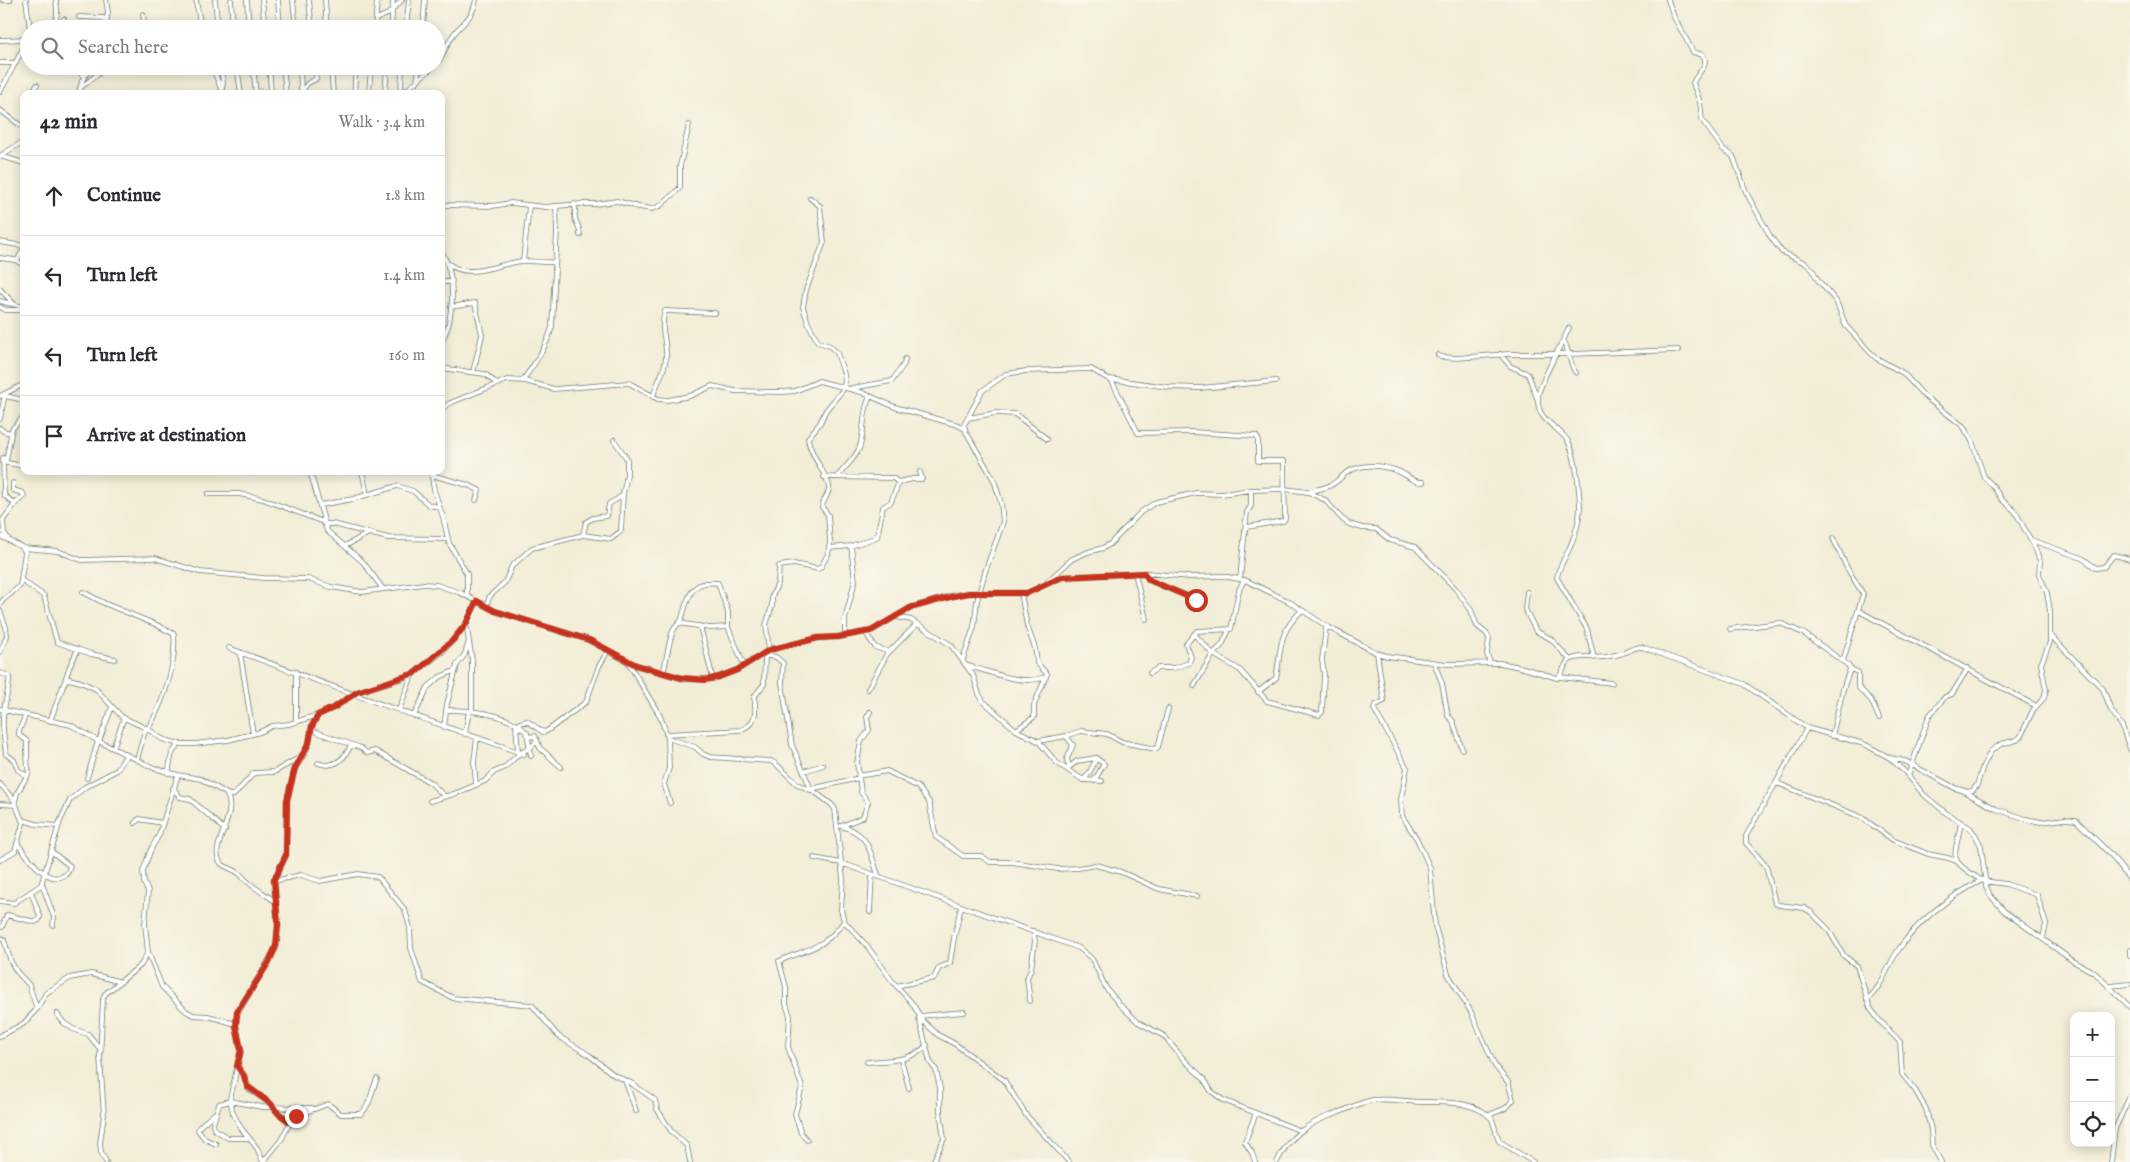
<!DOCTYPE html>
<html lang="en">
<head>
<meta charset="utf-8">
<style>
	:root { --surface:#fff; --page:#f2f2f3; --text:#2b2b33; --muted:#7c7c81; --line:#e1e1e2 }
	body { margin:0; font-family:"IM FELL English",serif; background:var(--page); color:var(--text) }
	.controls { position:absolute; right:15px; bottom:15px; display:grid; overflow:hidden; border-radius:10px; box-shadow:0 2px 12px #0003 }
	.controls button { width:45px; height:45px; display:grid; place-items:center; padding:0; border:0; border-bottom:1px solid var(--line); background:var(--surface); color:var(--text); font:25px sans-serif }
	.stop { position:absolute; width:15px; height:15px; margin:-11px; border:4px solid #c8321e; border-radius:50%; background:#fff }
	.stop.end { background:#c8321e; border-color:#fff; box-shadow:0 1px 5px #0008 }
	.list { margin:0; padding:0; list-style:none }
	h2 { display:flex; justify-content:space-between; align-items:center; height:65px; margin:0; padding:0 20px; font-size:21px }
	h2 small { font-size:16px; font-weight:400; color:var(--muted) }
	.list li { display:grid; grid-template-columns:32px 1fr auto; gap:15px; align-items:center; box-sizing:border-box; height:80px; padding:0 20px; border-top:1px solid var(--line) }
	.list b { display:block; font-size:19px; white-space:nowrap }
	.list em { font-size:16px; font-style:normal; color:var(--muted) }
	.icon { flex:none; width:28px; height:28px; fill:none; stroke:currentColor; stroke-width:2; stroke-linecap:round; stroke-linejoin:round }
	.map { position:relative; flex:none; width:2130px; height:1162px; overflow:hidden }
	.search { position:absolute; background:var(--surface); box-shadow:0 2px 12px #0003; left:20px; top:20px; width:425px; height:55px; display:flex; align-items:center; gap:12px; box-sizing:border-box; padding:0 18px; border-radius:28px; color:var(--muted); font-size:19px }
	.panel { position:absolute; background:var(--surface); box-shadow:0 2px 12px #0003; left:20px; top:90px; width:425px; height:385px; border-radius:10px }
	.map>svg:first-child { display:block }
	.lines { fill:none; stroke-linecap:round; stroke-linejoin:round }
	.minor-casing { stroke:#697b6d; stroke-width:5.5 }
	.minor { stroke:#fff; stroke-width:4 }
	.route { stroke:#c8321e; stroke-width:6 }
</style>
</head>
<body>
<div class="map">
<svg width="2130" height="1162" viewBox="0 0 2130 1162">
	<rect width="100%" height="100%" fill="#fbf7ec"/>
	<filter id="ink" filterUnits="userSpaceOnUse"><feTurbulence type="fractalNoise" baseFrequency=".02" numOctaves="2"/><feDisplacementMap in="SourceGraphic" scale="10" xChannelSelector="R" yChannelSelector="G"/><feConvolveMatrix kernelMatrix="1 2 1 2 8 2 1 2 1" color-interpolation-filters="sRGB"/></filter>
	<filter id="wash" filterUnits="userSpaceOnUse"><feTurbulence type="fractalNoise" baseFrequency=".0096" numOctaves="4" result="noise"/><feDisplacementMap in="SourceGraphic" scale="20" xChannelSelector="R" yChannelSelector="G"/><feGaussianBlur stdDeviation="1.12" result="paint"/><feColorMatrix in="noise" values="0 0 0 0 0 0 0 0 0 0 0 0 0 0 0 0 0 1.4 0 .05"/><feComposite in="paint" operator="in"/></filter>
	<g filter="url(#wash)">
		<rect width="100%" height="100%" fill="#f2edd6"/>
	</g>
	<g filter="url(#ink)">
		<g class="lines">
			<g class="minor-casing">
				<path id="minor" d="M3,0H10
					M26,0L30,29
					M196,0L201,29
					M215,0L218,29
					M231,0L233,29
					M247,0L249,29
					M262,0L265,29
					M278,0L280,29
					M293,0L296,29
					M309,0L312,29
					M325,0L327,29
					M1668,0L1674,17L1693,52L1703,55C1710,66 1697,72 1693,83L1700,102L1702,120L1723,149L1733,156L1746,192L1770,236L1782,252L1805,263L1812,269L1818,280L1836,301L1846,326L1869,351L1876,358L1903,373L1924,396L1963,426L1972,441L1984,477L1993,486L2002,500L2015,511L2035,548L2040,561L2039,574L2047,593L2050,611V642L2041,664L2046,690L2044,698L2033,710L2021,736L2017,740L2001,744L1991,751L1983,766L1977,785L1973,790L1968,792L1955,788L1905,761L1890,758
					M143,14L145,29
					M79,17L103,18L106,20
					M376,19L388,14L402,0
					M32,29C54,25 60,25 56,0
					M60,29L64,19
					M105,29L108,12L106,0
					M375,29L377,0
					M391,29L393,0
					M406,29L409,0
					M423,29L425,0
					M0,40L28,39
					M0,63H16
					M436,64C443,56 445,48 450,40C458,24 472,22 476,0
					M74,66L84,77
					M212,66L223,94
					M221,66L223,83L222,89
					M237,66L241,94
					M253,66L256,94
					M269,66L271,91
					M283,66L286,94
					M300,66L301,92
					M331,66L333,94
					M417,82L419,66
					M80,88L108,66
					M256,91L284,94
					M0,92L29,37
					M301,92L308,83L316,79L315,66
					M31,94L37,85
					M79,94L82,81L91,66
					M354,94L356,66
					M369,94L371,66
					M385,94L387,66
					M401,94L402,66
					M402,94L434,66
					M0,110L24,128
					M0,156L24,141
					M0,156L24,163
					M574,204C577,210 574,212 575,218C576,224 580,225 580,235
					M441,205L492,206L511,203L545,207L581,204H595L617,201L639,207L652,209L660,206L680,188V166L689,125
					M0,242L24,246
					M441,251C454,272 454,297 449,322C448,329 443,337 441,344
					M0,258L15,260L24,265
					M17,261L24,248
					M523,261L529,206
					M449,264C471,281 500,262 524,261C534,261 543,263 555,262
					M441,283L452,281
					M0,289L14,304
					M0,301L24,307
					M0,307L6,310H24
					M451,307L475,303L482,335L473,372
					M1569,328C1562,344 1539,383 1538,397C1536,423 1561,426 1569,443C1576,458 1579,489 1580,506C1580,519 1575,536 1570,547C1566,557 1558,567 1557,578L1587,629L1594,658
					M1564,341C1569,351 1570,366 1576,373
					M1500,354L1510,366L1528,374L1537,398
					M1438,355L1441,357L1457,358L1508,354H1570L1678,350
					M441,368L485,374L496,383
					M1110,379L1168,387L1200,388L1276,381
					M523,380C535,363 546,348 552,327L557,231L556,206
					M852,388L892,381L904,364L905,359
					M0,396L24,384
					M5,396L24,400
					M653,397C656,384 665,371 666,358C667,340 659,329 665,311L715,313
					M441,409L450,403L507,380L525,381L554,389L629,383L658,399L668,400L690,396L712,386L735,391L782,392L795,391L819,381L861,392L895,407L958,425L965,429
					M24,416L12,429L6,461L7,463L24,466
					M968,418L996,413L1015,414L1047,439
					M0,419L5,394
					M0,428L3,431L11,433
					M3,458L4,495L15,504
					M310,471L327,531L363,562L383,589
					M362,471L367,495
					M431,471L434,490L443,517L449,543L467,574V596
					M432,475L468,485L479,490L476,500
					M824,477L893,478L898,482L913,479H922L920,472
					M837,477C844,468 857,457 860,446C865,429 862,412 870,396
					M1308,492C1315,489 1324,489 1331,485C1337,482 1341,477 1346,473C1362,463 1378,465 1395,470C1408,474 1410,482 1423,482
					M208,494H239L263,499L323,522
					M320,505L353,499L397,486L413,491L429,505L439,507
					M324,524H333L388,538L447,539
					M583,535L586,522L593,518L607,516L609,504L622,496
					M0,536L24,548L58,551L81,560L155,558L200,572L264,578L308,579L331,587L362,592L424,584L437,585L461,593L495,611L589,640L632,664L684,679H713L737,670L769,650L818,638L838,637L871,631L910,608L954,595L969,593H1027L1062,577L1147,573L1189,577L1222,576L1245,580L1288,601L1328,627L1377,653L1387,656L1447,664L1500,663L1520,667L1557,678C1564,674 1563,664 1570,660C1581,654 1594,659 1605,657C1609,656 1616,655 1620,654C1629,652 1632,647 1642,647L1744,684L1807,728L1864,744L1890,758L1907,774L1923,794L1946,813L1970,828L1976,836L1981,846L1986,886L1990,895L2004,911L2073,961L2095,973L2130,1007
					M8,538L4,533L3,520L15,504L24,496L23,493L13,490V483
					M1833,538L1847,568L1863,594L1843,661
					M2031,540L2082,558L2096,568L2104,567L2114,555L2130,559
					M345,546L367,534
					M829,548L851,546L877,537L883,507L891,502L899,482
					M1135,573L1146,619
					M1145,573L1149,580L1196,600
					M1240,579L1247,512L1251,506V490
					M21,580L44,596L57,642L91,654L115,659
					M1048,581L1072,559L1088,552L1103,548L1110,544L1141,512L1156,502L1196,493L1222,494L1251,490L1285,489L1308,492L1325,500L1342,519L1349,524L1362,528L1376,529L1390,540L1415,547L1455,588L1471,610L1477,626L1486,633L1489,638L1487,654L1490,663
					M83,592L106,604L157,625L174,634C177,664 163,703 148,729
					M1527,592L1525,609L1536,631L1551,639L1570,660
					M0,605L3,600L20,586L25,552L22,547
					M486,606L490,596L505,582L512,566L532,548L583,535L611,539L621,531L623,494L627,475V459L614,440
					M0,611L6,627L7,636L0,652
					M1859,611L2036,706
					M897,617L911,620L951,645L973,675L979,694L983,701L1016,730L1038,741L1057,763L1083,780L1102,781
					M679,623L710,628L728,627
					M466,624L472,660V711
					M700,626L713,679
					M1730,629L1780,623L1803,633L1848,665L1850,669L1843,689L1832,736
					M865,632L875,647L889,652
					M1194,634L1213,654L1240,670L1267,701L1319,715L1322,712L1324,675L1322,660L1326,626
					M2050,635L2103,689L2111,710L2122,726L2130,749
					M845,636V619L855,581L851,546
					M229,648L361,697L524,754
					M769,650L766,625L772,606V596L778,583L779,566L794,564L818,569L821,567L828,554L830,542L828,515L822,507C823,501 828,495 829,489C830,477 809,455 808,438L820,423L826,410L842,391L845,382L844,374L837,353L830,346L818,342L808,323L803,307L806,290L824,242L820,206L810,198
					M240,652L253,734
					M1377,653L1384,701L1376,705L1374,709L1407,768L1401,799L1402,816L1417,839L1430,868L1435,926L1448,974L1471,1012L1495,1066L1508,1082L1513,1100L1506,1108L1489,1115
					M762,655L776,657L783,663L782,683L792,745L811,789L831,804L835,809L843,879L841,910L844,921L867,946L893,982L912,1003L923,1021L938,1035L955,1044L1004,1080L1026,1115L1069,1162
					M963,659L974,627L977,601L985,572L1003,522L1001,503L994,480L966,432L964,425L982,391L1006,374L1026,371L1091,369L1112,381L1138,433L1192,432L1256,436L1258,439V461H1284L1285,519L1283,521L1247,527
					M628,662L660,716L668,738L695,747L703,754L710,757L771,761L776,764L797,784L810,790
					M1434,663L1442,683L1448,716L1453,721L1462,749
					M968,666C993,672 1020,686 1046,677
					M1850,669L1858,672V687L1871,700L1879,718
					M296,672V721
					M0,673L9,676C11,683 3,708 3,718C2,730 5,743 6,754L14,760L18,770L27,776L17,793L15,801
					M663,673C667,659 668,644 673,631C675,626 681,623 682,618C688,597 691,579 718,583L728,612V627L744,665
					M1150,673L1158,668H1174L1189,663L1191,657L1186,644L1197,631L1231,629L1239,590L1244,580
					M1560,677L1612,683
					M65,681L69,668L78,649
					M1194,686L1213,654L1222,645L1229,630
					M868,689L887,654L917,624
					M1258,692L1276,678C1282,647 1277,635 1301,611
					M0,709L71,725L98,741L154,768L178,775L201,779L229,795H234L254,773L274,772L304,755L309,743L312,726L318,715
					M399,710L412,675
					M446,710C472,710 508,713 527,733L531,756
					M25,715C24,723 18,728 19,735L27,741C27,746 27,768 29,772L27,777
					M414,716L428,687L440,677L456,670
					M50,721L65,681L69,679L81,682L96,689L122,717L148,729L162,739L179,744H195L228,740L260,732L272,726L289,724L318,715L335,707L357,692L412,675L443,651L453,640L466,624L477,601
					M516,726L518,752
					M444,727L447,704L457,665L465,654L468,644
					M519,728L520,723L527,721L543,732L547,731L586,702L599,666L608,651
					M1807,728L1746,836V843L1766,866L1775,903L1779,905L1804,908L1811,912L1828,929L1844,956L1857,966L1870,1008L1879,1020L1900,1042L1902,1074L1915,1090L1926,1109L1931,1130L1932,1145L1941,1162
					M311,730L361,748L367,753L375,751L431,783L444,796
					M1016,730L1034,717V705L1047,674L1037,663L1035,648L1027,626L1021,593
					M465,734L469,711
					M666,734L740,730C756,725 757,712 754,697L764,684L765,655
					M1066,736L1073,745L1067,759L1069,767
					M528,737L535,736L540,748L561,767
					M668,738L669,768L664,784L670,803
					M99,741L112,707
					M1038,741L1066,736L1081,731L1107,734L1122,742L1155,749L1158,747L1168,709
					M113,748L124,718
					M137,759L146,728
					M318,763C334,769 344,760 351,745
					M1067,769L1077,761L1096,758L1104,764L1094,781
					M804,771L823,765
					M168,773L172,753L179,744
					M178,775L159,835L151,849L143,871L144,883L148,891L145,924L148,952L162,987L186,1011L193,1015L208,1016L236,1024
					M858,776L887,771L918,787L929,802L936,837L963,856H981L990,862H1012L1058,869L1078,868L1096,865L1121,872L1159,889L1197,896
					M1908,776L1929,716L1945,697L1952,694L1968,668
					M87,778L98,741
					M1083,780L1088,775L1097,758
					M1777,783L1861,817L1893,840L1928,854L1948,858L1956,861
					M0,784L14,800L23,823L15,851L0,860
					M476,785L474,762L477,738
					M173,788L180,797L190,799L225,830
					M811,789L859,778
					M1965,792L1996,809L2026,819L2041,822L2065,819L2076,820L2112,856L2130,880
					M227,795C238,815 209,847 220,862C224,868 232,868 237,872C241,874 244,879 248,882C257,890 267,895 276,902
					M430,801L457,793L485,781L494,772L504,768L520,753L530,748L537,741
					M0,804L16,805
					M23,820L36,824L58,826L70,800L85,787L117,770L126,755
					M1961,822C1955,860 1946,858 1981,880
					M135,823L139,819L162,823
					M841,826L863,817L868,802L861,792L857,763L861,741L869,730L867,717L870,712
					M841,826C871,834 869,852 879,877
					M17,843C26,854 44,882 60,877C66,876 69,872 70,866L52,852
					M814,858L841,863L1079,948L1092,959L1106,988L1119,1004L1138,1022L1164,1036L1185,1061L1204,1079L1211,1091L1223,1100L1301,1131
					M274,881L301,875L320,881L358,874L378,877L405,910L410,928L411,948L422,982L453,998L532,1005L558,1036L589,1055L614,1075L631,1083L655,1100L657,1109L671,1131L687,1146L690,1162
					M1984,881L2006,884L2037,895L2046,924L2043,938
					M42,884L54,917L53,925
					M0,901L14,903L41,885L59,825
					M870,912L872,874
					M2,927L7,915L35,922L39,920L40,916L31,892
					M0,937L4,940L11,962L17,972L29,985L37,1009
					M2130,950V956
					M896,986L934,978L939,968L950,963L954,938L961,907
					M2110,986L2130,984
					M1867,1000C1883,986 1887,966 1899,949C1920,918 1951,896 1984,879
					M1030,1001L1027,978L1031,969L1035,941L1033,931
					M57,1014L64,1023L73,1029L88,1034L101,1050
					M920,1016L964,1012
					M919,1018L930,1062L936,1070L940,1088V1111L944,1139L933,1162
					M0,1036L23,1024L37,1009L46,993L70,978L91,974L121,982
					M901,1059L909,1088
					M867,1062C889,1060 911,1062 927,1045
					M237,1067L244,1075L249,1089L271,1104L278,1113L290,1122
					M625,1080L636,1111
					M215,1113L200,1126L198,1130L205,1139L216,1144
					M249,1138H228L214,1129L213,1124L219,1104L230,1101L262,1107L312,1108
					M807,1140L801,1133L795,1114L802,1087L788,1047L790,1016L786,1004V987L779,961C807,949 826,948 844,921
					M106,1162L101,1152L100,1143L104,1115L100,1057L103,999L105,994L141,965L148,952
					M263,1162L257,1148L241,1128L233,1113L230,1099L241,1050L236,1026L237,1014L276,948L278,925L274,880L286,855L287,800L295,768L304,755
					M263,1162L281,1140L293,1117L328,1104L341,1114H361C371,1104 371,1092 377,1079
					M1255,1162L1252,1153L1245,1142L1256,1113
					M1277,1162C1289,1135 1310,1122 1337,1113C1349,1109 1360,1102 1373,1100C1389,1098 1407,1102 1423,1102C1445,1102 1476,1101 1492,1119L1499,1141L1533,1162
					M2111,1162L2115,1129L2130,1096"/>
			</g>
			<use href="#minor" class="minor"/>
		</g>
	</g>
	<g class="lines" filter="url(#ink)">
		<path class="route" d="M296,1116L290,1122L278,1113L271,1104L247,1086L244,1076L237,1066L241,1050L236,1026L237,1012L269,962L276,946L278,925L274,880L286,855L287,800L295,768L309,743L312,726L318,715L335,707L357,692L415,673L453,640L466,624L477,601L495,611L589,640L636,665L682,678L705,680L719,677L737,670L769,650L818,638L838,637L871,631L910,608L954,596L969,593H1027L1062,577L1144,573L1149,580L1196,600"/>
	</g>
</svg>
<div class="controls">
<button>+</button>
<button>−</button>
<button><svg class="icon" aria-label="locate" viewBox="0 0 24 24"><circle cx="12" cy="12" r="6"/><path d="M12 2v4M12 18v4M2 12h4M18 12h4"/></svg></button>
</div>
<div class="stop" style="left:1196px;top:600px"></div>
<div class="stop end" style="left:296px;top:1116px"></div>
<div class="search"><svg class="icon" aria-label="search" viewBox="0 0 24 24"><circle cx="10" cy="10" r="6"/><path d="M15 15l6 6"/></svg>Search here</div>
<section class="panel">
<h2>42 min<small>Walk · 3.4 km</small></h2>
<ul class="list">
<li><svg class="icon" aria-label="ahead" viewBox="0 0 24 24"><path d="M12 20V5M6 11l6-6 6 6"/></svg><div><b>Continue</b></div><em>1.8 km</em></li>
<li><svg class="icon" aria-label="left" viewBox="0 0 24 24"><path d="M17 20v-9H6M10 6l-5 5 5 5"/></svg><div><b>Turn left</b></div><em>1.4 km</em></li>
<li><svg class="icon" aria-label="left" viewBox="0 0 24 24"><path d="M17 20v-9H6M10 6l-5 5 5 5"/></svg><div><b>Turn left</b></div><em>160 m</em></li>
<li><svg class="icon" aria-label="arrive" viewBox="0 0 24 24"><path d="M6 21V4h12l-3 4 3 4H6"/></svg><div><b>Arrive at destination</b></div></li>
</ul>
</section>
</div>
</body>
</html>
